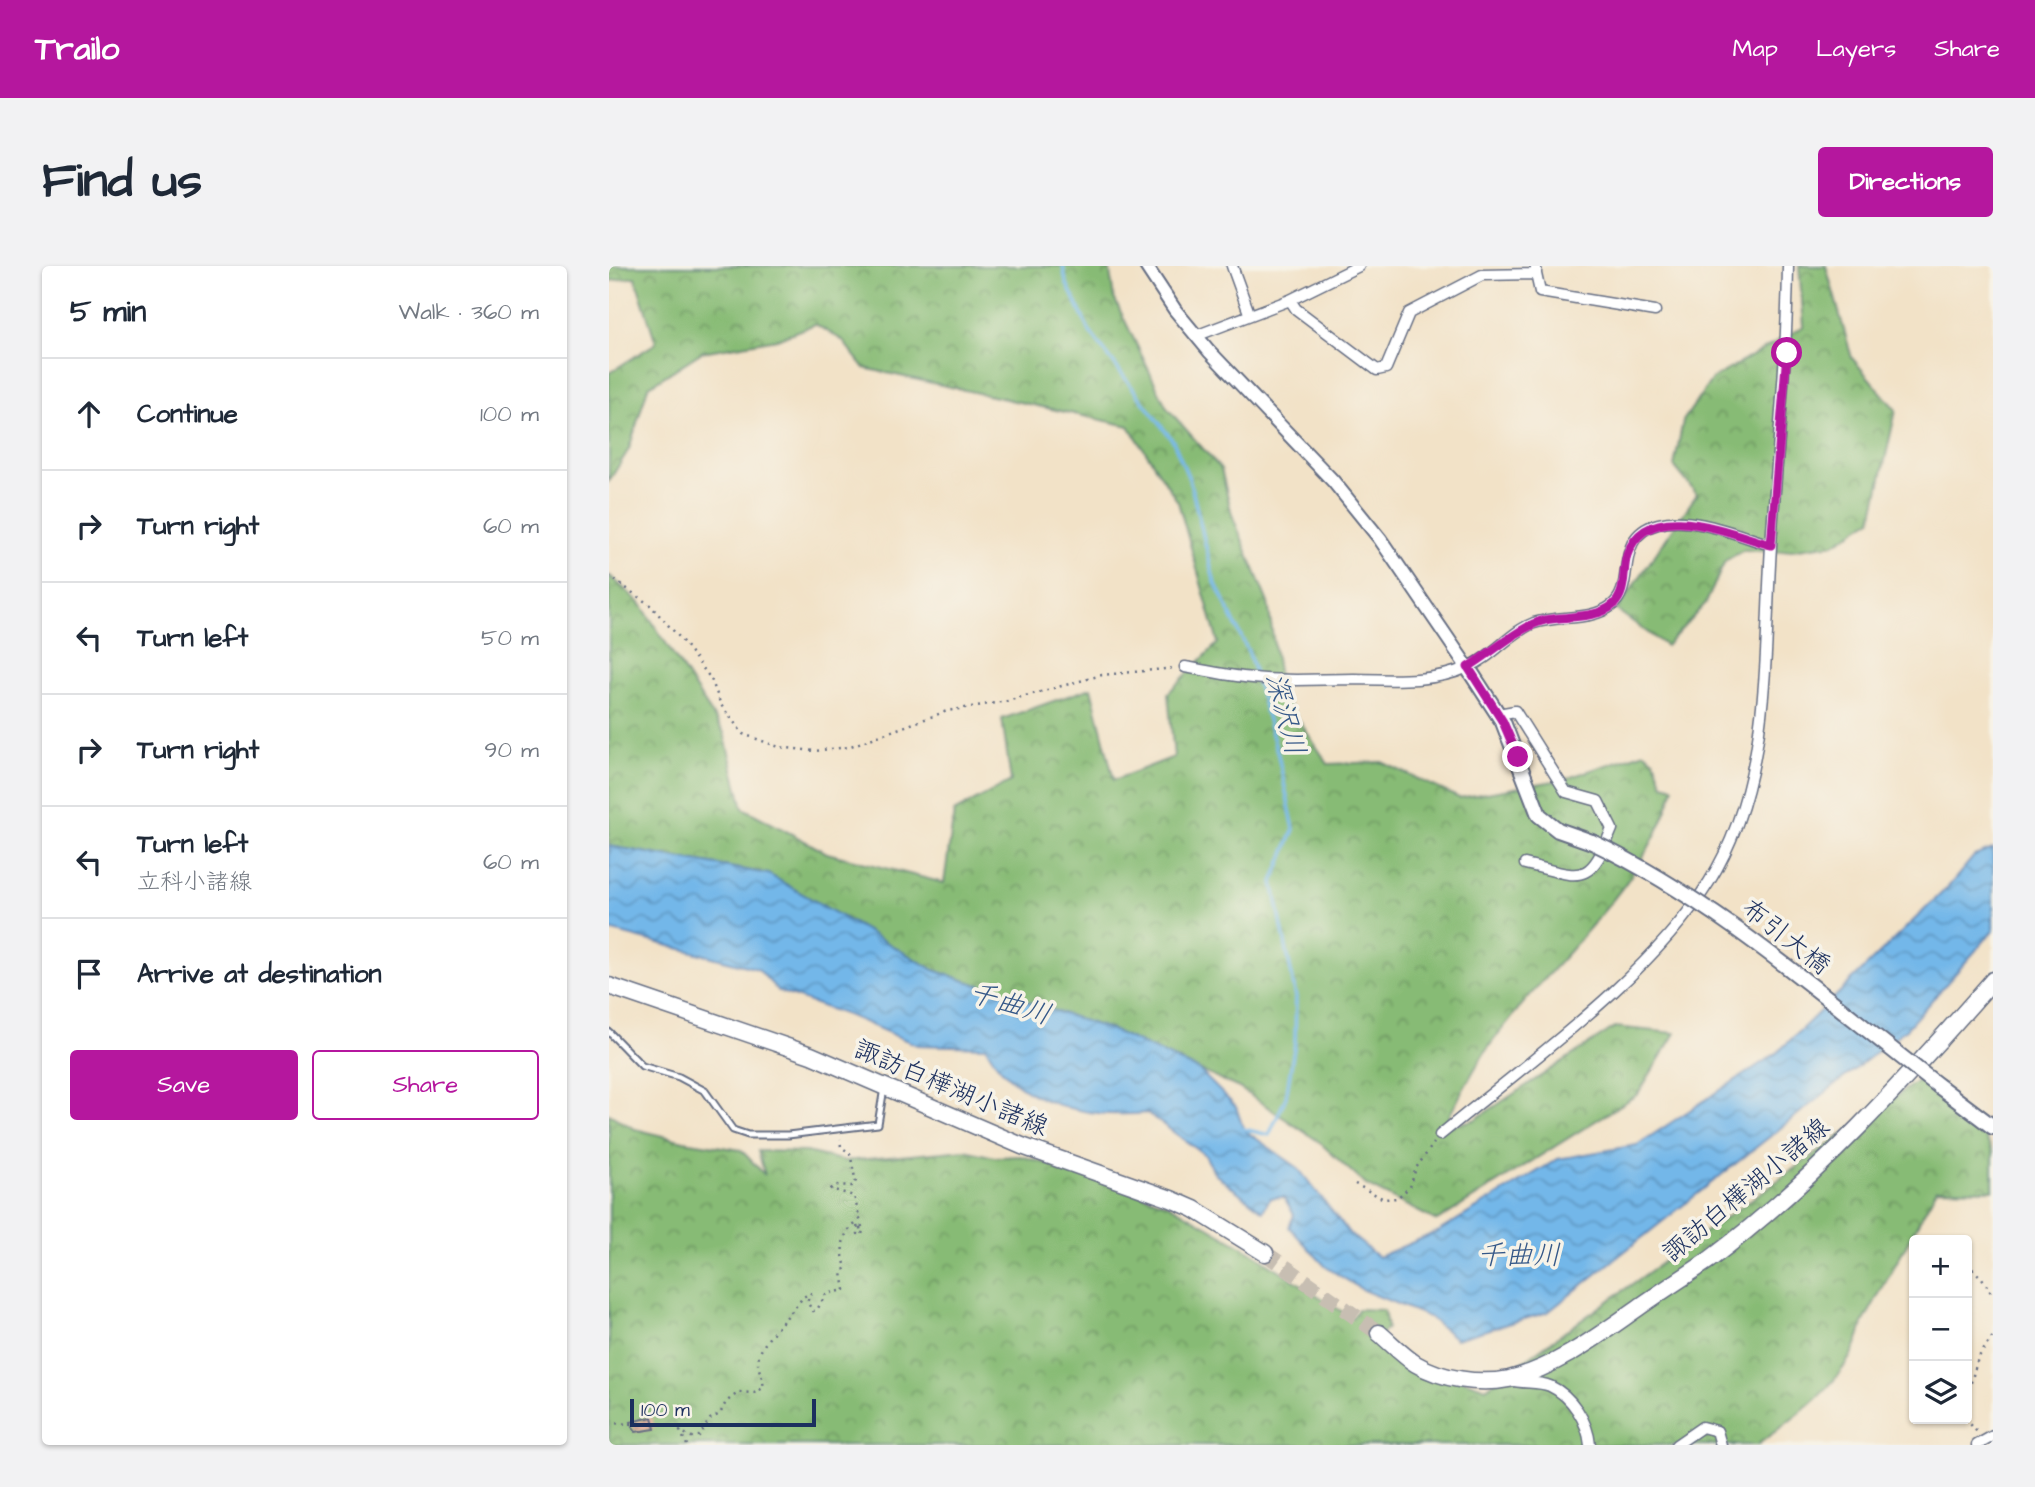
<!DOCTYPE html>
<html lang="en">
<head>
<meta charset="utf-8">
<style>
	:root { --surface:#fff; --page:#f2f2f3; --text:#1f2937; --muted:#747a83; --line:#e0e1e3; --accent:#b5179e }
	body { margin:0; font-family:"Architects Daughter","Klee One",sans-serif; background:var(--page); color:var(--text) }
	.controls { position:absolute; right:21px; bottom:21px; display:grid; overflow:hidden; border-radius:7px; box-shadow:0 2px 5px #0004 }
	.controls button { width:63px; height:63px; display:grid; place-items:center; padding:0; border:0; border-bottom:2px solid var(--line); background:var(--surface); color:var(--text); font:35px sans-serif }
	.scale { position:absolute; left:21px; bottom:18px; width:186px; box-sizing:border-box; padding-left:7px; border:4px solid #1b2f5e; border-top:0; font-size:19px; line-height:24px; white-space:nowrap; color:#1b2f5e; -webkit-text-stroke:5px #f7f3e8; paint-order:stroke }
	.stop { position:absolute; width:21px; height:21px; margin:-16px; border:5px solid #b5179e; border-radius:50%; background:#fff }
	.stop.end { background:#b5179e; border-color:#fff; box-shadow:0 2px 7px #0008 }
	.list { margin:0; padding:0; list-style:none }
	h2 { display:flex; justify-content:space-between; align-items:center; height:91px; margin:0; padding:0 28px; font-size:30px }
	h2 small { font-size:23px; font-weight:400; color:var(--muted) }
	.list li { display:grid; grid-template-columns:46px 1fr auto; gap:21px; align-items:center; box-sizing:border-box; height:112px; padding:0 28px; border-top:2px solid var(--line) }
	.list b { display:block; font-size:26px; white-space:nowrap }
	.list p { margin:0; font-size:23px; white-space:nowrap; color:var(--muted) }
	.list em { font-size:23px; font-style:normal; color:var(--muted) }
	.actions { display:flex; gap:14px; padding:21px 28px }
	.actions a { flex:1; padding:16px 0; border:2px solid var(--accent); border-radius:7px; text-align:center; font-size:24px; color:var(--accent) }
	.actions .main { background:var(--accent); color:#fff }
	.icon { flex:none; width:38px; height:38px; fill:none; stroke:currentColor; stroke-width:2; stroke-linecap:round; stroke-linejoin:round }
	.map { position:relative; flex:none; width:1384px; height:1179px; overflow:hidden; border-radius:7px }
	header { display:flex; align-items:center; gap:42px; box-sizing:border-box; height:98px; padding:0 35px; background:var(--accent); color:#fff }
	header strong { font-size:33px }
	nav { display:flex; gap:38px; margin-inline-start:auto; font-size:24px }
	.intro { display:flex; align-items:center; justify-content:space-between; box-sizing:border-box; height:168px; padding:0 42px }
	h1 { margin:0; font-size:49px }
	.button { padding:18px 32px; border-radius:7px; background:var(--accent); color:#fff; font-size:24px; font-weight:700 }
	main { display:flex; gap:42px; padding:0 42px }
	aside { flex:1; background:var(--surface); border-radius:7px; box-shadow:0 2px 5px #0004 }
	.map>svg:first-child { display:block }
	.forest { fill:url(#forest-crowns); stroke:#51756a; stroke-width:2 }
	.water { fill:url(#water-waves); stroke:#4773a4; stroke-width:2 }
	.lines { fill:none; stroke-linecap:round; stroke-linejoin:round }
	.stream { stroke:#73b7e9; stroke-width:3.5 }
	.building { fill:url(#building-cross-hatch) }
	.primary-tunnel { stroke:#c7beb2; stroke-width:16; stroke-dasharray:16 8; stroke-linecap:butt }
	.service-casing { stroke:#666e83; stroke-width:9 }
	.minor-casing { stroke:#666e83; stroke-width:13 }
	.tertiary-casing { stroke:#666e83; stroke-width:16 }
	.secondary-casing { stroke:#666e83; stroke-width:18 }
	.primary-casing { stroke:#666e83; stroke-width:19 }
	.path { stroke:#666e83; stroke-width:2.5; stroke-dasharray:2 5; stroke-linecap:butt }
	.service { stroke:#fff; stroke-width:5 }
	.minor { stroke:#fff; stroke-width:10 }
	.tertiary { stroke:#fff; stroke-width:12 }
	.secondary { stroke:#fff; stroke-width:14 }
	.primary { stroke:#fff; stroke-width:16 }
	.secondary-bridge-casing { stroke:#666e83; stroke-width:18; stroke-linecap:butt }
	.secondary-bridge { stroke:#fff; stroke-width:14 }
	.route { stroke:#b5179e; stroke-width:9 }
	.labels { text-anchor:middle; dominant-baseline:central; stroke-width:7; stroke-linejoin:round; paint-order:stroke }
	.street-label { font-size:26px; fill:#1b2f5e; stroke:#f7f3e8 }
	.water-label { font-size:28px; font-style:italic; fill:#355888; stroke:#f7f3e8 }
</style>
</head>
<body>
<header>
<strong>Trailo</strong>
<nav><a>Map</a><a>Layers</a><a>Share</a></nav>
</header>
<div class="intro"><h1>Find us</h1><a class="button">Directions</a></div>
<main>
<aside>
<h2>5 min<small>Walk · 360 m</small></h2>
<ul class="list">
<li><svg class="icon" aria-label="ahead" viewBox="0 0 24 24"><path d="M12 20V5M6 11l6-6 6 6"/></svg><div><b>Continue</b></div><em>100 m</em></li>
<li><svg class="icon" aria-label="right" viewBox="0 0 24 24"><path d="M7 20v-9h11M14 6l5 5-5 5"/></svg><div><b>Turn right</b></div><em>60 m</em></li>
<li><svg class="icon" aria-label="left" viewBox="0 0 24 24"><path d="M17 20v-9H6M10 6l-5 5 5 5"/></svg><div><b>Turn left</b></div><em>50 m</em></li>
<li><svg class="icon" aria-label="right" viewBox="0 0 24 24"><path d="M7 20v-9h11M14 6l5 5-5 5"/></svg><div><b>Turn right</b></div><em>90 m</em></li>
<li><svg class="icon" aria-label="left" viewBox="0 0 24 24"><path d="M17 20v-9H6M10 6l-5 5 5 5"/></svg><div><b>Turn left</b><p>立科小諸線</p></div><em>60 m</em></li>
<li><svg class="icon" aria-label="arrive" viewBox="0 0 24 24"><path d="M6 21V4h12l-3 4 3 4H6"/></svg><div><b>Arrive at destination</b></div></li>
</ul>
<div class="actions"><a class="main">Save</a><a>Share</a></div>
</aside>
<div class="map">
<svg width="1384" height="1179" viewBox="0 0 1384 1179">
	<defs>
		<pattern id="forest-crowns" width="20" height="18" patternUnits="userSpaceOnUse" patternTransform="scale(1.75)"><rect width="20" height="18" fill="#87bb75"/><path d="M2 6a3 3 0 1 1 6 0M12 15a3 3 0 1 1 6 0" fill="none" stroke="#6e9863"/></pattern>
		<pattern id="water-waves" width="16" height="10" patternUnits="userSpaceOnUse" patternTransform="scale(1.75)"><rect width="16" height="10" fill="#73b7e9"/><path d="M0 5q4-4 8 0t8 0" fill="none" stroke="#5e95c0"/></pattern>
		<pattern id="building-cross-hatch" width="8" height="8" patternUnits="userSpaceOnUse" patternTransform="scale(1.75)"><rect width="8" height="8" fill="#e0a792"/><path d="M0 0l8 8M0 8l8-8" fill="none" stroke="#b5887a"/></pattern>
	</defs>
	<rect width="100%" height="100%" fill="#f7f3e8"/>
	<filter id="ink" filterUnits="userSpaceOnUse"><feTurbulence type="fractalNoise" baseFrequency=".0143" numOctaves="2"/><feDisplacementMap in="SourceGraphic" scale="14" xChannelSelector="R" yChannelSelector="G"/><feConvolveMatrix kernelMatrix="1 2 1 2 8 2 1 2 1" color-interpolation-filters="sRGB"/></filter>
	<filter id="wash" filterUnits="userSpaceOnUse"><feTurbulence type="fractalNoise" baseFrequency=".00686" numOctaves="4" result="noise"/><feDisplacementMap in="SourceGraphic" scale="28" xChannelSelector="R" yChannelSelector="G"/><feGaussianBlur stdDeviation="1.57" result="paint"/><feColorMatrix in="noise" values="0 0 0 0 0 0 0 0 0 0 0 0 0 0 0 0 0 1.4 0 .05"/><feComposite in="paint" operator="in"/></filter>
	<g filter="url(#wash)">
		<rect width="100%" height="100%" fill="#f2e2c7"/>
		<path class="forest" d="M0,0H500L505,32L558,142L612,203L623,249L659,337L672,427L719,498L773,496L850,532L956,513L1036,486L1045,494L1054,518L1065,521C1038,623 938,698 879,782C862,806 849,835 834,861L865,854L1006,761L1066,767L1029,828L828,955L757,919L709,875L630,822L590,804L505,765L325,704L159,608L0,580V309L31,337L115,467L134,542L218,587L335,617L345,546L402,515L393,453L482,422L505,514L565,491L559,427L609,377L569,236L520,160L255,102L233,74L206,58L168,73L93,86L39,121L20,183L0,215V107L47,77L26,11L0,15Z
			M1190,0H1217L1243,92L1287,144L1263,253L1225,278L1167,286L1135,284L1116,295L1097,337L1057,380L1008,344L1088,228L1065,200L1074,155L1103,113L1195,60Z
			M1310,814L1374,866L1384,887V924L1328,923L1254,1057C1242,1113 1192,1147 1148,1179H0V848L26,863L75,875L132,884L156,909L149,885L197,886L236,895L356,884L385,891L412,890L484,911L559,938L641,985L743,1052L749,1043L775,1044L778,1062L771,1070L793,1093L877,1122Z"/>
		<path class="water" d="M0,580L159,608L325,704L505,765L590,804L627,841L635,864L688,901L741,968L769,991L828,966L949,893L1028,879L1169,786L1340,620L1365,590L1384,583V665L1298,762L939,1046L847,1073L820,1051L754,1024L717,1001L680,961L685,949L675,931L661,932L654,945L606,908L596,889L538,847C477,853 407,838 377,781L308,779L243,751L169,725L149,703L0,664Z"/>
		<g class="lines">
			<path class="stream" d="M454,0L457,16L481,66L564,175L581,215L605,314L640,387L669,489L685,563L664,616L687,731L686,776L677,831L660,869L630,862"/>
		</g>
		<g id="blocks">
			<path class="building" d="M43,1151L46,1163L27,1166L24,1162L22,1156Z"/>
		</g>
	</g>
	<g filter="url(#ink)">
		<use href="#blocks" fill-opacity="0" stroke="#666e83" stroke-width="2"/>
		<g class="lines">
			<path class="primary-tunnel" d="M656,987L770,1067"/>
			<g class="service-casing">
				<path id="service" d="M0,766L33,800L70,811L96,825L124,864L139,869H179L269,858L275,822"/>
			</g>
			<g class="minor-casing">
				<path id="minor" d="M623,0L640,47
					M927,8L931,26L1046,45
					M681,34L687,43L768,104L777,102L800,47L873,9L927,8V0
					M589,69L681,34L750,0
					M576,401C598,405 621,410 644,412C677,416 711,413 745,413C782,414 824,417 859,401C884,391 901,366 925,357C949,349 982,355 1002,340C1029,321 1002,271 1049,258C1084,249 1128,269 1162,279
					M889,448L906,445L957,526L989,535L1003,563C979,622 973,611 916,598
					M831,869C918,797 1041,711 1100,616C1162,517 1155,392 1162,280C1168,187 1178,94 1179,0
					M901,1114C914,1118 929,1115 941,1120C963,1130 979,1156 981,1179
					M1067,1179L1093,1161L1108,1165L1112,1179
					M1368,1179L1384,1170"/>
			</g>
			<g class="tertiary-casing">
				<path id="tertiary" d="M537,0L566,44L600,85L724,215L771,273L859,402"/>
			</g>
			<g class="secondary-casing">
				<path id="secondary" d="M859,402L894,456L930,549L949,564L983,576
					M1331,821L1384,861"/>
			</g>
			<g class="primary-casing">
				<path id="primary" d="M0,720L202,789L413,880L562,933L585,943L656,987
					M770,1067C782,1077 794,1090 807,1098C832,1113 870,1119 900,1113C947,1102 990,1069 1029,1042C1053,1025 1077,1010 1100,994C1206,915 1297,813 1384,714"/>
			</g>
			<path class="path" d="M0,310L41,339L70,371L102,413L112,439L134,468L170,481L205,485L239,481L338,445L398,435L493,409L566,402
				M746,918L775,933L788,932L801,921L807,902L825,877
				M1358,998L1373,1012L1384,1030
				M1358,1130L1369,1092L1384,1070
				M1357,1153L1368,1166
				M0,1157L23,1158
				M78,1179L71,1165L82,1171L90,1170L101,1153L111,1148L117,1136L130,1126L145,1127L154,1122C156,1112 148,1105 149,1094C152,1074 182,1049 194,1031L202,1027L198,1036L204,1045L208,1044L217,1028L236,1024L233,1007L237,1001C231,984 232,967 248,957L249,968L251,962L253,968L254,965L245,930L222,923L227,919L243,920L247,917L241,887L232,881L231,873"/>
			<use href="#service" class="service"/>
			<use href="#minor" class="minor"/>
			<use href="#tertiary" class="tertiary"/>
			<use href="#secondary" class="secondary"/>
			<use href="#primary" class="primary"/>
			<g class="secondary-bridge-casing">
				<path id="secondary-bridge" d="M983,576C1111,637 1219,735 1331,821"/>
			</g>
			<use href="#secondary-bridge" class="secondary-bridge"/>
		</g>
	</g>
	<g class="lines" filter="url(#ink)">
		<path class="route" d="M909,491L894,456L859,401C881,388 913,359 936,354C956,350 988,353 1004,339C1018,327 1013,305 1018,289C1038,230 1122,268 1162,279L1178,87"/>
	</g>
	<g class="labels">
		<g class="street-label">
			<text transform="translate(1177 671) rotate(38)">布引大橋</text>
			<text transform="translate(342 822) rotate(23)">諏訪白樺湖小諸線</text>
			<text transform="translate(1137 924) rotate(-40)">諏訪白樺湖小諸線</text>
		</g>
		<g class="water-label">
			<text transform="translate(676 448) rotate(75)">深沢川</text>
			<text transform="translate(401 738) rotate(17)">千曲川</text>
			<text x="910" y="989">千曲川</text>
		</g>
	</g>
</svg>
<div class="controls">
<button>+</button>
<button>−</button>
<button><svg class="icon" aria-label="layers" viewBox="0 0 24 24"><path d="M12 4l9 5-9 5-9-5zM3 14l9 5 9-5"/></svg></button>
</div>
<div class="scale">100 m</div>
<div class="stop" style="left:1178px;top:87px"></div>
<div class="stop end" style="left:909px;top:491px"></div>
</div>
</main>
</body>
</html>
